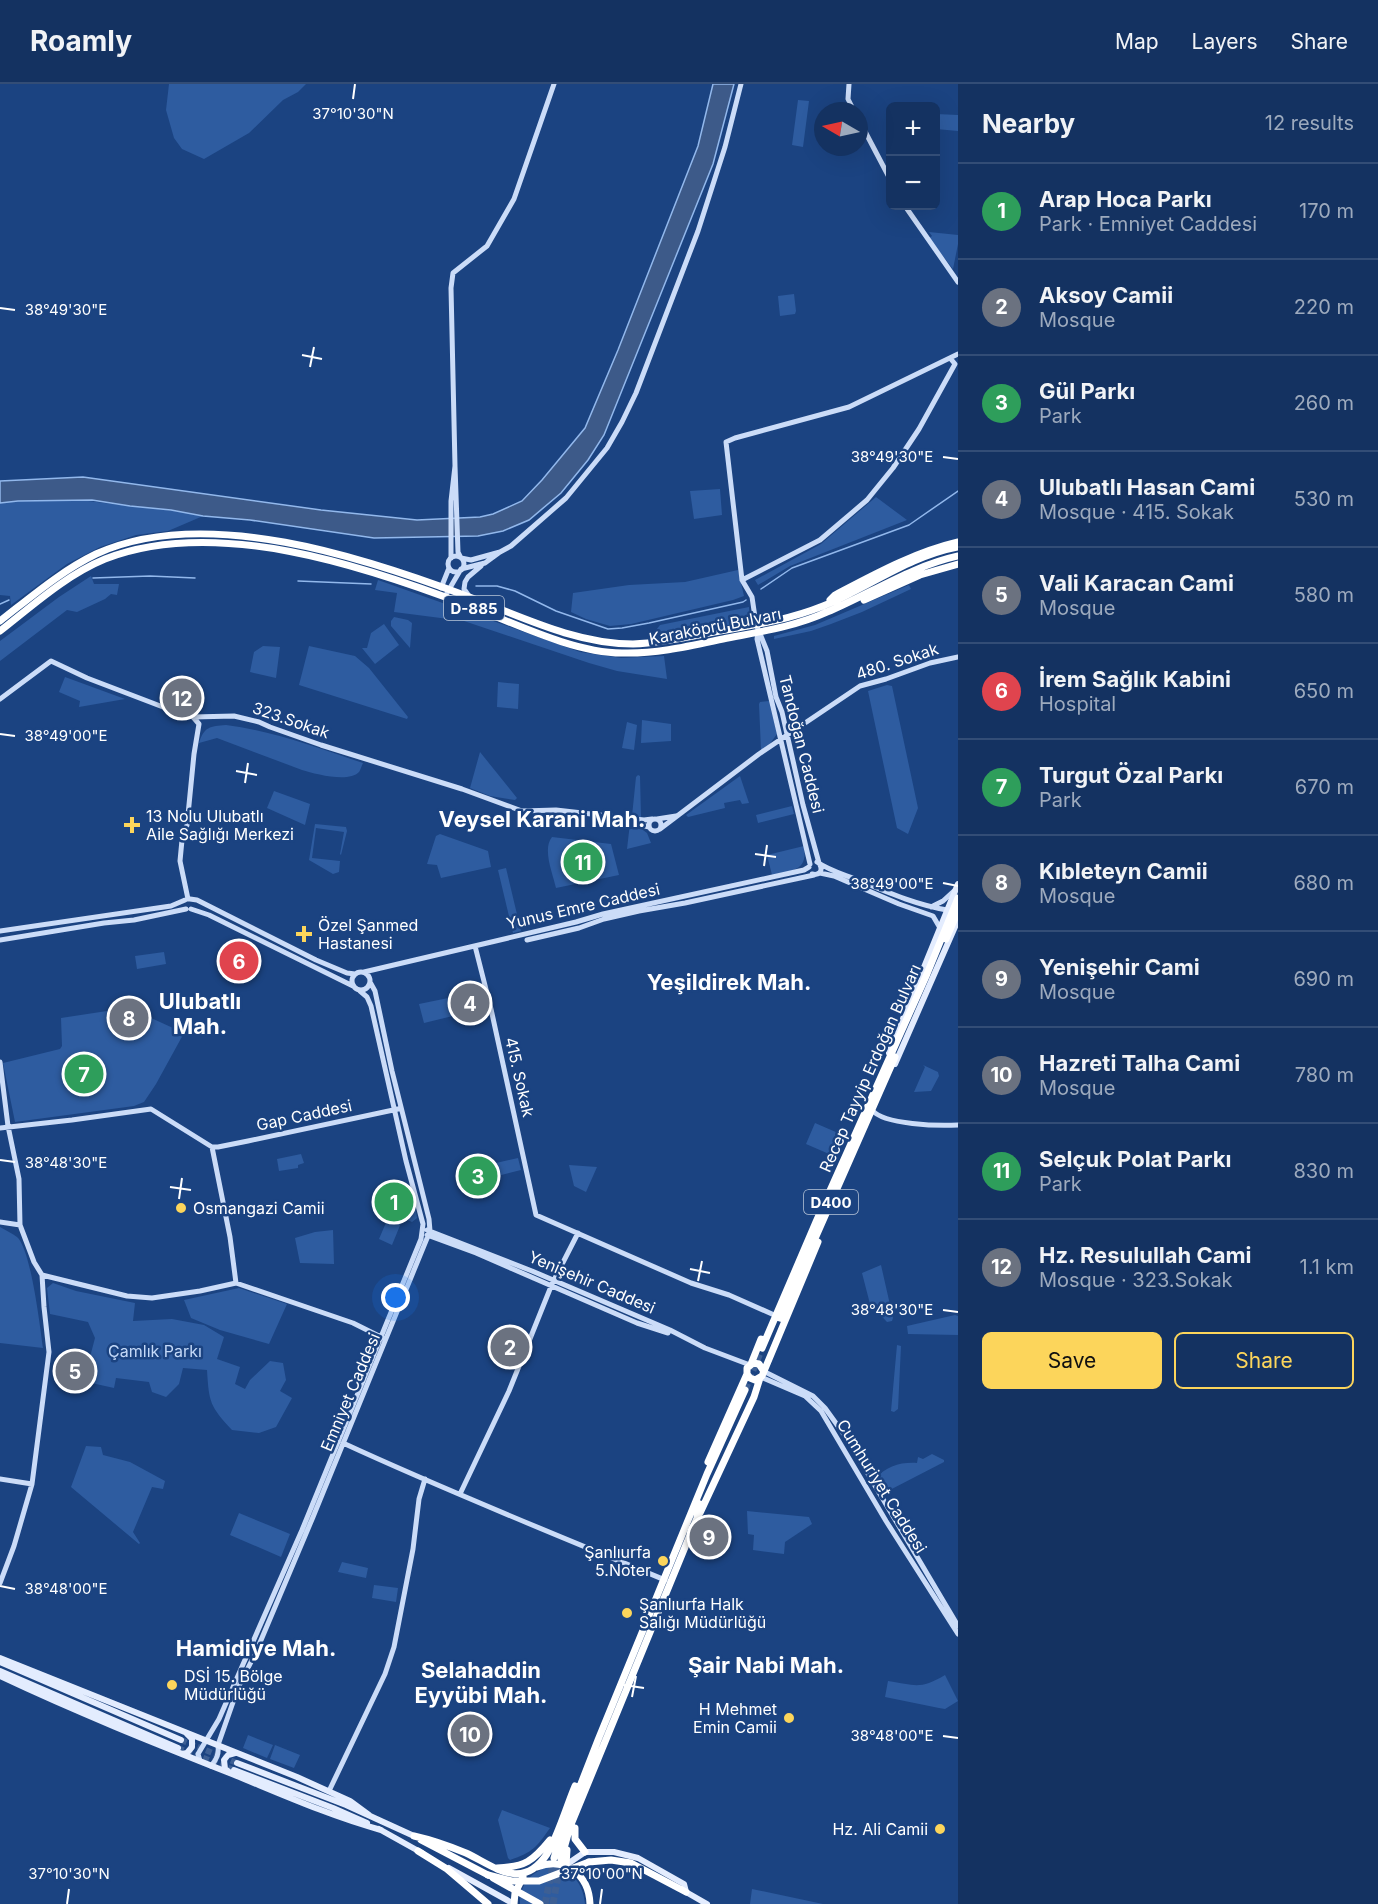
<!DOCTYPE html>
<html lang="en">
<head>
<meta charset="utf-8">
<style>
	:root { --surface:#143261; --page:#213e6a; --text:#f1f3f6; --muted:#9daabd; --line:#334d76; --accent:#fcd55b }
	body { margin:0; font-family:Inter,sans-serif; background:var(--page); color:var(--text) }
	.controls { position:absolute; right:18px; top:18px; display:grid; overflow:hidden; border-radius:9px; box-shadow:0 6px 24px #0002 }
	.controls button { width:54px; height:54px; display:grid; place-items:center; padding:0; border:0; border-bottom:2px solid var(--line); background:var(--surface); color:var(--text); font:30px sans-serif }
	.compass { position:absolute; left:814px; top:18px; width:54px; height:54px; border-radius:50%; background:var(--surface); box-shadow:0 6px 24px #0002; rotate:279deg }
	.you { position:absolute; left:396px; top:1214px; width:21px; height:21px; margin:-15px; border:4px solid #fff; border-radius:50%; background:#1a73e8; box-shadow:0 0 0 9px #1a73e833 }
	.badge { display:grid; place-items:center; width:39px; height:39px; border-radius:50%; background:var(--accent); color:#fff; font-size:20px; font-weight:700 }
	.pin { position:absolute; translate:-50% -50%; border:3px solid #fff; box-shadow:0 2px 6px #0006 }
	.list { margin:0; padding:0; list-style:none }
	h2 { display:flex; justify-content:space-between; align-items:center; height:78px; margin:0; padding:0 24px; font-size:26px }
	h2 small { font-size:20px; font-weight:400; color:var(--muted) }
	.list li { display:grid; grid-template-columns:39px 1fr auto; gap:18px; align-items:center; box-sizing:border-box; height:96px; padding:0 24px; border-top:2px solid var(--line) }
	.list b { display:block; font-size:22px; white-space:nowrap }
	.list p { margin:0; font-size:20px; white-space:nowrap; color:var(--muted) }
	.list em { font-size:20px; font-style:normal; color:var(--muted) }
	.actions { display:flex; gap:12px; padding:18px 24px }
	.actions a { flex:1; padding:14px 0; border:2px solid var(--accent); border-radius:9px; text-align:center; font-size:21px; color:var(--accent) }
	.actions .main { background:var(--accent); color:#111 }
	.map { position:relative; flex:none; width:958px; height:1820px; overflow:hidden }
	header { display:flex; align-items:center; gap:36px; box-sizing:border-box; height:84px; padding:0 30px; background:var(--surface); border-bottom:2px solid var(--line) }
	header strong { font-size:28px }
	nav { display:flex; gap:33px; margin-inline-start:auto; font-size:21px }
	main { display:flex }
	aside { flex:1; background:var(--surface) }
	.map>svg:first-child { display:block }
	.green { fill:#2e5ca0 }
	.water { fill:#3d5a89; stroke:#92b8ec; stroke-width:1.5 }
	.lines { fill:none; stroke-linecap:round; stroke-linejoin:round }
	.stream { stroke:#92b8ec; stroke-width:1.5 }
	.primary-tunnel { stroke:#3d5f94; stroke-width:6; stroke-dasharray:6 3; stroke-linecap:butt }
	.highway-tunnel { stroke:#3d5f94; stroke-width:7; stroke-dasharray:7 3.5; stroke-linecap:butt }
	.secondary { stroke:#cbdcf8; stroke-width:5 }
	.primary { stroke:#e3ecfe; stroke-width:6 }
	.highway { stroke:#fff; stroke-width:7 }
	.highway-bridge { stroke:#fff; stroke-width:7 }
	.ticks { fill:none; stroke:#fff; stroke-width:2 }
	.poi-dot { fill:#fcd55b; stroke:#1b4381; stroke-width:2 }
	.labels { text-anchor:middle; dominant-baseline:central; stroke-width:5; stroke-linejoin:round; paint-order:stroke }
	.shield { fill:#1b4381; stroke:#bbc7d9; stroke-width:1.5 }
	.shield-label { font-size:15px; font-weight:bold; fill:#fff }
	.street-label { font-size:16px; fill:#fff; stroke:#1b4381 }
	.poi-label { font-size:16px; fill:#fff; stroke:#1b4381; text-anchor:start }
	.park-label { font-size:16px; fill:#c4d9f8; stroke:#1b4381 }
	.district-label { font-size:22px; font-weight:bold; fill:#fff; stroke:#1b4381 }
	.ticks-label { font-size:15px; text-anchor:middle; fill:#fff; stroke:#1b4381; stroke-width:5; stroke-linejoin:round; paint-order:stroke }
</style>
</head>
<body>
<header>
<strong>Roamly</strong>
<nav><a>Map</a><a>Layers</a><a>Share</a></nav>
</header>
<main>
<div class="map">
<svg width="958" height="1820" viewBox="0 0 958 1820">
	<rect width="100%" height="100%" fill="#1b4381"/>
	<path class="green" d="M169,0H306L298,8L283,16L249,49L204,75L182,65L174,54L166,26Z
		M798,16L809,17L803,63L792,61Z
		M936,30L958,31V47L936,45Z
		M929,148L958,151V160L953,185L929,154L932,152Z
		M794,210L796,227L795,230L780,232L778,212Z
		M720,405L722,431L694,435L690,407Z
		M876,413L907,436L790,482L758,501L755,496L821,460Z
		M65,415C88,416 109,420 132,422C156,425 179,427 203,432L168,447L136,451L100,463L67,480L11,521L10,512L0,511V419L18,417Z
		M738,486L744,512L733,516L631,540L610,542L586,535L571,528L573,509L629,501L685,498Z
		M91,492L94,500H119L117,511L111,510L105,515L77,528L67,526L0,577V557L59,513Z
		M378,496L580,568L621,574L664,572L667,595L617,587L589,579L464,537L394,528L397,509L375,506Z
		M909,501L911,505L862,528L831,540L811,547L774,555V552L815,541Z
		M749,523L750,536L749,537L652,556L653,550L660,541Z
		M394,533L408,536L412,539L410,564L391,542V537Z
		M384,540L399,561L375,580L362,564H367L371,549Z
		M263,562L280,563L276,594L250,588L254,568Z
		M309,562L355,572L369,584L408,633L407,635L299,601Z
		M65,593L125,615L79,623L80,617L59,608Z
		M498,598L519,600L518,625L497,623Z
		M887,601L892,602L918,724L908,750L897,744L868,607Z
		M769,617L777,650L769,661L761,666L759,620L760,618Z
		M642,636L671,640V657L641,659Z
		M627,638L637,641L634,666L622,664Z
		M226,641C273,647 318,664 363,679C362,681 360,687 359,688C349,699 315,690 302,686L217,654L199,659C204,643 210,642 226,641Z
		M480,668L517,714L515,716L490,712L470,704Z
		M638,691L640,692L641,733L632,732L636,693Z
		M740,692L749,719L742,720L740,716L724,719L725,724L688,733L686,731Z
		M274,707L310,720L305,741L267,724Z
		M792,722L794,730L758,739L756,731Z
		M632,738L647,749L651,759L627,765L630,739Z
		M315,740L346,743L347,747L341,771L340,770L344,748L316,744L312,774L340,777L339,788L333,790L309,776Z
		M440,750L488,767L491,783L441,794L437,781L427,780L436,752Z
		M552,753L611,760L619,791L556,804C553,790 542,765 552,753Z
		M804,762C808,788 792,786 772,791L767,771Z
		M506,784L521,847L513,849L498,786Z
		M164,868L166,880L137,885L135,872Z
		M458,912L461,930L424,939L419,920Z
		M107,927L111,939L136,941L138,928L184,949L156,1000L144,1018L134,1022L15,1038L3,979L60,965L62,962L61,934Z
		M923,981L938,988L939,992L931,1007L914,1008L925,983Z
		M815,1039L845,1052L836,1073L806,1060Z
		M301,1070L304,1079L298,1081V1084L279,1087L277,1075Z
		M518,1074L521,1086L486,1095L485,1106H482L460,1097L457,1088Z
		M569,1081L597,1083L586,1108L574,1102Z
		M381,1103L414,1115L417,1134L412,1138L373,1121Z
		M388,1134L401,1139L392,1161L379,1155Z
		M0,1143C5,1146 12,1149 17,1153C31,1165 40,1243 43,1264L0,1259Z
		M333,1146L334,1180L300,1179L295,1154L315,1148Z
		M881,1181L893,1234L892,1237L887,1238L870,1220L862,1189Z
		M53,1199L76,1207L135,1219L133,1237L172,1235L204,1241L224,1253L217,1275L240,1283L235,1300L245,1305L250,1296L270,1277L283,1279L286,1296L280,1307L292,1314L276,1343L259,1349L232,1346C210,1322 209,1319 207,1286L183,1284L179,1300L166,1313L152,1308L149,1298L116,1294L114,1304L87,1298L90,1273L95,1254L88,1238L50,1230L47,1204Z
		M239,1204L287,1220L269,1260L220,1246L191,1234L184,1216Z
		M955,1231L958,1232V1251L908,1250L907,1242Z
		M897,1261L901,1262L898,1325L894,1328L891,1327Z
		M86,1362L101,1363L103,1371L130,1378L165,1397L163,1405L152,1403L133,1448L140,1459L139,1460L71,1403Z
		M932,1370L944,1376V1378L884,1409L875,1395C886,1382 901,1378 917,1379L918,1373L923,1375Z
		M747,1427L809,1433L812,1440L785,1458L784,1470L753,1466L754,1451L748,1450Z
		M239,1429L290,1450L281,1473L230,1451Z
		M342,1478L368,1484L366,1494L338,1488Z
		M374,1501L398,1504L396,1518L372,1514Z
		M945,1591L958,1617L945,1625L939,1624L885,1613L888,1597C915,1601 920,1606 945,1591Z
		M248,1651L273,1661L267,1674L243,1664Z
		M275,1661L300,1671L294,1684L270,1675Z
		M502,1726L550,1744C536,1764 533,1768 510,1776L508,1774L498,1736Z
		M547,1783C570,1784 583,1797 585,1820H520C520,1801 529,1790 547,1783Z
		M752,1805L823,1820H824H750Z"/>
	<path class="water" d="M713,0H734L713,80L604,351L588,376L561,409L529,436L503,447L478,452L374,454L250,436L203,432L171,426L130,422L92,416L18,417L0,419V397L83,393L321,426L417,436L480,433L493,430L522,417L542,396L585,344L618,266L698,62Z"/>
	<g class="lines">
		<path class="stream" d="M93,494L150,492L195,494
			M298,497L371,500
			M476,502H497L515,507L556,527L608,545L622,544L649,539L743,518L746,516
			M761,505L792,484L909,441L958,407
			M0,520L9,516"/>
		<path class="primary-tunnel" d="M181,1656L237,1679
			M178,1664L234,1686"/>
		<path class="highway-tunnel" d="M745,1306L762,1264
			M545,1820L554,1776
			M553,1820L561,1775"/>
		<path class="secondary" d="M849,0L848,15L854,27
			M859,36L890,95
			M905,122L958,198
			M950,274L955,280L919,345L893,384L867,416L820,456L742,496L726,358L735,354L849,323L958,270
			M455,382L451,204L453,189L487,162L514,115L554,0
			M500,468L511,462L566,414L607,364L622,338L636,309L698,147L725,63L741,0
			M448 480a8 8 0 1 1 16 0a8 8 0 1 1-16 0Z
			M742,496L752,513L756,540L767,567L776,613L782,628L803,721L819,779
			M441,504L449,484
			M447,509L461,485L485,479L500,468L471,476L461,474L458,468L455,382L451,417V474
			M469,512L464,505L465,498L468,493L481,482
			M758,548L757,555L810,780
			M0,615L51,577L87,594L163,623L193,633L234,632L259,638L270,643L321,661L462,705L522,727L556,726L644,736L652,735
			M649 741a6 6 0 1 1 12 0a6 6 0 1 1-12 0Z
			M631,735L638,740L649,743
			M657,735L676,732
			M660,745L759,670L860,602L886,595L930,579L958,573
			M817,778C830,787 846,791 860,797C889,809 917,821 947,826
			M820,789L834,792L899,820L933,832L940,844
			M812,790C819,792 823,787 820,781
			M188,815L180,777L182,756L187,741L194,670L199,640L193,633
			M190,815L197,816L316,876L347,889L355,890
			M931,823L943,817L955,806
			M191,825L209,831L353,902
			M0,847L171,822L185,816
			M0,856L104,839L134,836L186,825
			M527,856L579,844L604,835L639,827L685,819L814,791
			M475,862L491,925L536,1131L691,1199L729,1211L772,1230
			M352 897a9 9 0 1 1 18 0a9 9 0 1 1-18 0Z
			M364,888L576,838L603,830L804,786L809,783
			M0,978L8,1042L19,1095L20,1141L34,1178L42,1191L44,1223L49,1268L32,1400L14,1462L0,1499
			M872,1026C884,1041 939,1042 958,1041
			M0,1044L72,1036L151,1025L212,1063L230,1153L236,1199
			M212,1063H218L248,1057L398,1025
			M0,1138L20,1141
			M427,1146L532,1187L670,1246L705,1264L750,1281
			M427,1151L476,1169L637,1239L668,1249
			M42,1191L127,1212L152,1214L200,1207L236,1199L353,1239L383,1254
			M763,1287L813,1312L825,1324L848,1356L958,1542
			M761,1293L805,1312L821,1327L886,1437L958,1550
			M343,1359C449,1408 557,1451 665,1496
			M0,1395L32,1400
			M460,1410L509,1307L552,1200L578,1149
			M200,1677L198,1670L219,1635L302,1446L421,1155L423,1140L406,1077L371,922L367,913L360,907
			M211,1682C217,1675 219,1670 218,1661L238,1604L256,1568L313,1433L430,1147L429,1135L392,987L375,907L370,898
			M329,1707L385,1590L394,1563L413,1465L419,1415L425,1395"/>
		<path class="primary" d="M889,969L958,800
			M895,980L958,836
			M0,1574L297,1693L350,1717L369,1731
			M0,1578L181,1656
			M0,1587L178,1664
			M0,1592C76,1628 154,1659 232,1690C281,1710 330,1732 381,1746
			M182,1670L187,1669L192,1663V1655L187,1650
			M237,1679L346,1721L414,1752
			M234,1686L333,1724L367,1739
			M229,1688L225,1685L224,1676L228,1671L235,1669
			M379,1745L422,1769
			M566,1781L585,1768H614L638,1774L684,1800L686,1808L707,1820
			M449,1784L514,1820"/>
		<path class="highway" d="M830,516L835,511C875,490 915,468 958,458
			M864,516L920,491L958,480
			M0,537C31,513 61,487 96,470C205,420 366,474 472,514C524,534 577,560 633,560C659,559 684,554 709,549C747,542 786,537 823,522C868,504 909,472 958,463
			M0,547C32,522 66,491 105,475C216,432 365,482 472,523C516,540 575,569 622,569C657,570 690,562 723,555C758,548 794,543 827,528C870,510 912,482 958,472
			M946,855L958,827
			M780,1234L895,973
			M762,1264L816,1138L927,890L958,814
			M751,1280L761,1255
			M763,1286L759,1280L753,1279L747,1284V1290L750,1294L755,1296L762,1292L818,1158
			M708,1378L747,1290
			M700,1429L754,1313L760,1294
			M575,1744V1755L585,1768
			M414,1752C432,1756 449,1762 466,1769C494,1782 522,1808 547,1770C557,1754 567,1721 575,1702
			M421,1756L488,1791
			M418,1767L447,1785L488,1820
			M554,1774L561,1751L598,1656L707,1390L745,1306
			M561,1775L570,1743L697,1434L700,1420
			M589,1778L611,1776L631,1779L686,1808
			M566,1781L567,1766
			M537,1783C565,1772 589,1791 590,1820
			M497,1784C525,1783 533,1777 550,1756
			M514,1820L515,1809L523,1793"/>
		<path class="highway-bridge" d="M488,1791L512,1797H539L589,1778
			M493,1794L540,1820"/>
	</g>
	<path class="ticks" d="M353,15L355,0M0,224L15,226M302,271L322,275M310,283L314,263M943,373L958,375M0,650L15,652M236,687L257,691M245,699L248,679M755,770L776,773M764,782L767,761M943,799L958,802M0,1076L15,1078M170,1103L191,1106M179,1115L182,1094M690,1185L710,1189M698,1197L702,1177M943,1226L958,1228M0,1502L15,1505M624,1601L644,1604M632,1613L636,1592M943,1652L958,1654M67,1820L69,1805M600,1820L602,1805"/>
	<g class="poi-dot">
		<path d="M129 732h6v6h6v6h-6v6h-6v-6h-6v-6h6z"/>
		<path d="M301 841h6v6h6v6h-6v6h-6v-6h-6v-6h6z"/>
		<circle cx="181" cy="1124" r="6"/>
		<circle cx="663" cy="1477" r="6"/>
		<circle cx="627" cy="1529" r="6"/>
		<circle cx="172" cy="1601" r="6"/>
		<circle cx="789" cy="1634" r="6"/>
		<circle cx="940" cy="1745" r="6"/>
	</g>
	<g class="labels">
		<g class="shield">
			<rect x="444" y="512" width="60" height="24" rx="4.5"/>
			<rect x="804" y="1106" width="54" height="24" rx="4.5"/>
		</g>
		<g class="shield-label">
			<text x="474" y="524">D-885</text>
			<text x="831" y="1118">D400</text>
		</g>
		<g class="street-label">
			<text transform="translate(715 542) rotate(-11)">Karaköprü Bulvarı</text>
			<text transform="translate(897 577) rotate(-18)">480. Sokak</text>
			<text transform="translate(291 636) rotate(19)">323.Sokak</text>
			<text transform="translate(802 660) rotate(76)">Tandoğan Caddesi</text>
			<text transform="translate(583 822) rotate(-13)">Yunus Emre Caddesi</text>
			<text transform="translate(870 984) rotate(-66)">Recep Tayyip Erdoğan Bulvarı</text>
			<text transform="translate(520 993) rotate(77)">415. Sokak</text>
			<text transform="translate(304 1031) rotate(-12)">Gap Caddesi</text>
			<text transform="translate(592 1198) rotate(23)">Yenişehir Caddesi</text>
			<text transform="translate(350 1308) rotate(-67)">Emniyet Caddesi</text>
			<text transform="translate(882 1402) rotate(58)">Cumhuriyet Caddesi</text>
		</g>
		<g class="poi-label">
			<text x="146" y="732">13 Nolu Ulubatlı<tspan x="146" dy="18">Aile Sağlığı Merkezi</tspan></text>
			<text x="318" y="841">Özel Şanmed<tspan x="318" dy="18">Hastanesi</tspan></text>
			<text x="193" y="1124">Osmangazi Camii</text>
			<text x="651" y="1468" text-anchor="end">Şanlıurfa<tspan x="651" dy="18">5.Noter</tspan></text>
			<text x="639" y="1520">Şanlıurfa Halk<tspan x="639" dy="18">Salığı Müdürlüğü</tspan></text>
			<text x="184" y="1592">DSİ 15. Bölge<tspan x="184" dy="18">Müdürlüğü</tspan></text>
			<text x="777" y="1625" text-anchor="end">H Mehmet<tspan x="777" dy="18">Emin Camii</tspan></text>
			<text x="928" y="1745" text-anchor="end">Hz. Ali Camii</text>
		</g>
		<g class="park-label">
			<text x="155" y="1267">Çamlık Parkı</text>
		</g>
		<g class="district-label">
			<text x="542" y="735">Veysel Karani Mah.</text>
			<text x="729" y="898">Yeşildirek Mah.</text>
			<text x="200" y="917">Ulubatlı<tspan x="200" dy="25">Mah.</tspan></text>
			<text x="256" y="1564">Hamidiye Mah.</text>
			<text x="766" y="1581">Şair Nabi Mah.</text>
			<text x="481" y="1586">Selahaddin<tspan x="481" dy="25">Eyyübi Mah.</tspan></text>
		</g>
	</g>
	<g class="ticks-label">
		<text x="353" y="35">37°10'30"N</text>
		<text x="66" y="231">38°49'30"E</text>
		<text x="892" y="378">38°49'30"E</text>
		<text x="66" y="657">38°49'00"E</text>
		<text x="892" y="805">38°49'00"E</text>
		<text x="66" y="1084">38°48'30"E</text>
		<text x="892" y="1231">38°48'30"E</text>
		<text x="66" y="1510">38°48'00"E</text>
		<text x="892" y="1657">38°48'00"E</text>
		<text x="69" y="1795">37°10'30"N</text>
		<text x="602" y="1795">37°10'00"N</text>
	</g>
</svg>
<div class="controls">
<button>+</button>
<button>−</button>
</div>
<svg class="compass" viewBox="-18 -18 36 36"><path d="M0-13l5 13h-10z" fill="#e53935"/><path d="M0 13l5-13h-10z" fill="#9daabd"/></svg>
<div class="you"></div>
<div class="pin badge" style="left:394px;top:1118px;background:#2e9e5b">1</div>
<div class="pin badge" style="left:510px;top:1263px;background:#6b7280">2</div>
<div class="pin badge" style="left:478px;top:1092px;background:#2e9e5b">3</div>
<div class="pin badge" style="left:470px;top:919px;background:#6b7280">4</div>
<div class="pin badge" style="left:75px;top:1287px;background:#6b7280">5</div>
<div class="pin badge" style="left:239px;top:877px;background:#e0444e">6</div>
<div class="pin badge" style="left:84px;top:990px;background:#2e9e5b">7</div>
<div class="pin badge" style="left:129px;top:934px;background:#6b7280">8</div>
<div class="pin badge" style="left:709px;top:1453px;background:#6b7280">9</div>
<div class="pin badge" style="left:470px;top:1650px;background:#6b7280">10</div>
<div class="pin badge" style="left:583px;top:778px;background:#2e9e5b">11</div>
<div class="pin badge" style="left:182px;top:614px;background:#6b7280">12</div>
</div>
<aside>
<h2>Nearby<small>12 results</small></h2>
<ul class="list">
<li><span class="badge" style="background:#2e9e5b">1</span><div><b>Arap Hoca Parkı</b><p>Park · Emniyet Caddesi</p></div><em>170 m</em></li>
<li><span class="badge" style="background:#6b7280">2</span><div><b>Aksoy Camii</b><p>Mosque</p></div><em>220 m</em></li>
<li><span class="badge" style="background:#2e9e5b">3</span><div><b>Gül Parkı</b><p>Park</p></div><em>260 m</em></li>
<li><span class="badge" style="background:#6b7280">4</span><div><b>Ulubatlı Hasan Cami</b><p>Mosque · 415. Sokak</p></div><em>530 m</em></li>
<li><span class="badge" style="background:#6b7280">5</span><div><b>Vali Karacan Cami</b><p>Mosque</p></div><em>580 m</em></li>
<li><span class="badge" style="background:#e0444e">6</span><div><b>İrem Sağlık Kabini</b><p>Hospital</p></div><em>650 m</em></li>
<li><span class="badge" style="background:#2e9e5b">7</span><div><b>Turgut Özal Parkı</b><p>Park</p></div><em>670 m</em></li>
<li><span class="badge" style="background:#6b7280">8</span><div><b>Kıbleteyn Camii</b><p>Mosque</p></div><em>680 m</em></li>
<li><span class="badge" style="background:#6b7280">9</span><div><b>Yenişehir Cami</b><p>Mosque</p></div><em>690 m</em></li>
<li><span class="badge" style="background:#6b7280">10</span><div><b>Hazreti Talha Cami</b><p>Mosque</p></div><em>780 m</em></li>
<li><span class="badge" style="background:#2e9e5b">11</span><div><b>Selçuk Polat Parkı</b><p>Park</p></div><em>830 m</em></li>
<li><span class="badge" style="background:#6b7280">12</span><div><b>Hz. Resulullah Cami</b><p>Mosque · 323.Sokak</p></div><em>1.1 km</em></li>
</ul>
<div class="actions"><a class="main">Save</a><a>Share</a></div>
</aside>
</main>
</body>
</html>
